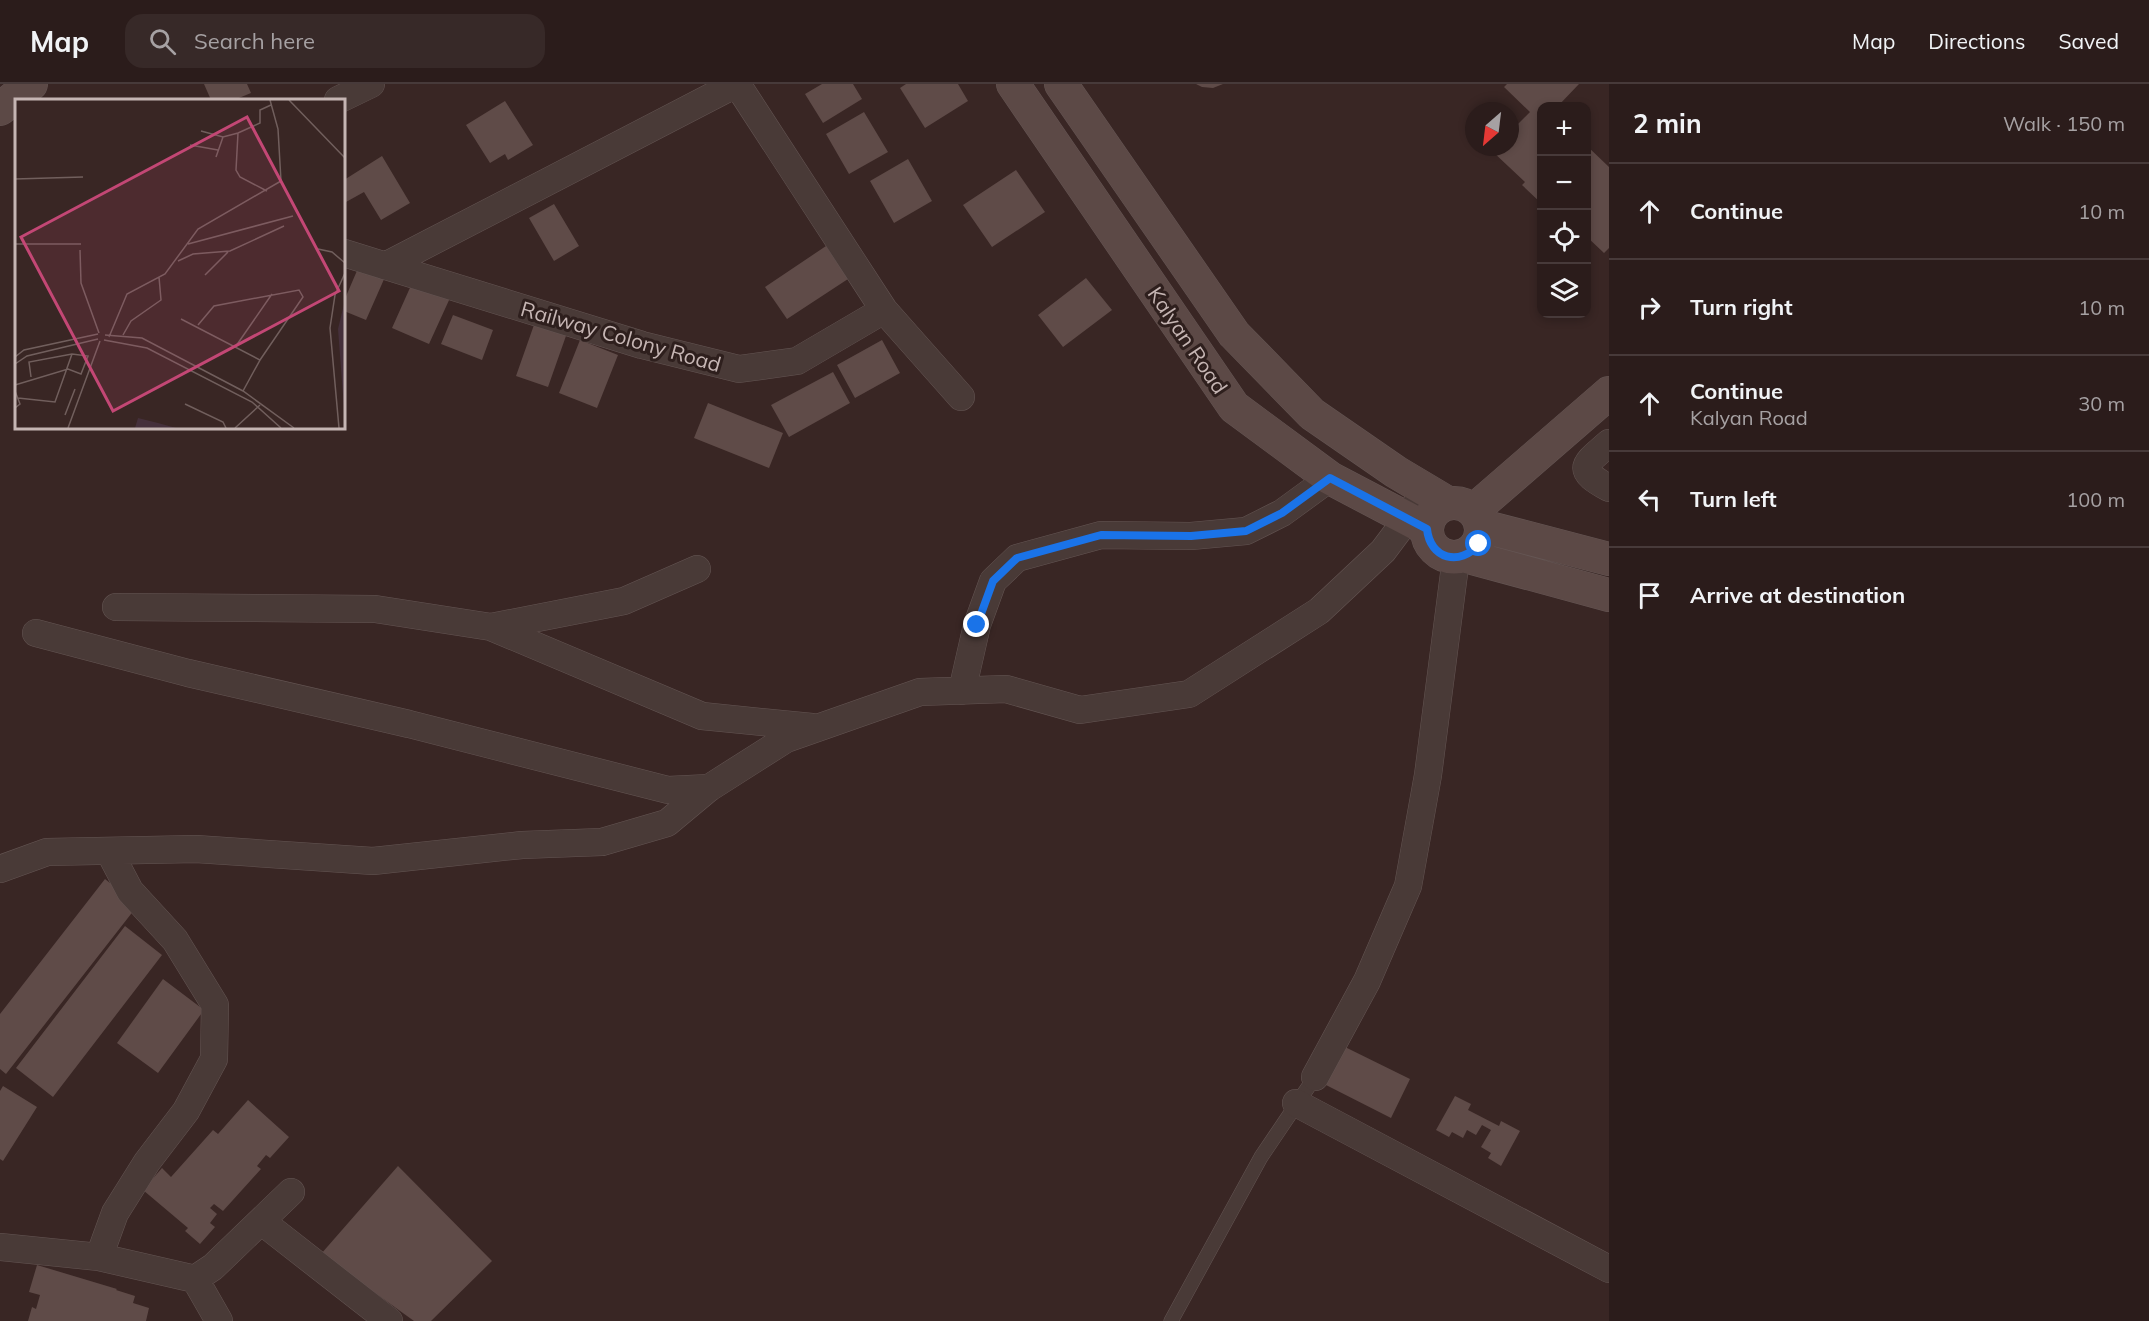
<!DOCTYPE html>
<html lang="en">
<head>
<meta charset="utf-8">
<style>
	:root { --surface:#2b1c1b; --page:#372928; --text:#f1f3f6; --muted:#a6a1a3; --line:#473a3a }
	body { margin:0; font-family:Mulish,sans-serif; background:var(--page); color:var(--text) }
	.controls { position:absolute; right:18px; top:18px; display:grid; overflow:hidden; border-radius:12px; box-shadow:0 3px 9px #0003 }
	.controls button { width:54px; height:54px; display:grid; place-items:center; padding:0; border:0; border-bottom:2px solid var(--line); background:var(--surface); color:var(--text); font:30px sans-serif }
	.compass { position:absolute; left:1465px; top:18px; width:54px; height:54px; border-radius:50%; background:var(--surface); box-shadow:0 3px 9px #0003; rotate:208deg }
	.stop { position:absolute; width:18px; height:18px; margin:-14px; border:4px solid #1a73e8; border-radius:50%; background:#fff }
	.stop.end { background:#1a73e8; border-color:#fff; box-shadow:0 2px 6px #0008 }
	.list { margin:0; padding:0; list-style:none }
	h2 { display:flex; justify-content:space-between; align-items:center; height:78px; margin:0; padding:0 24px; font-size:26px }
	h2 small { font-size:20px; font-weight:400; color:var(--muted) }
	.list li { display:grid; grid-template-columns:39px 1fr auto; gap:18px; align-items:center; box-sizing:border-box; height:96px; padding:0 24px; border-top:2px solid var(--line) }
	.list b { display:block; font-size:22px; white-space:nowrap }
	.list p { margin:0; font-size:20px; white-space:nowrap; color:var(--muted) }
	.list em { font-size:20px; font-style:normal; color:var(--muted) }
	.icon { flex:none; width:33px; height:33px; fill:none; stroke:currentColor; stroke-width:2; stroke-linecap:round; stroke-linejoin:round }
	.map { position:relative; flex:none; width:1609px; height:1237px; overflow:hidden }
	header { display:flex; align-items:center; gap:36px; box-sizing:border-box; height:84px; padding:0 30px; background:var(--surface); border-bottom:2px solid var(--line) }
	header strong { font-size:28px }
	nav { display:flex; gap:33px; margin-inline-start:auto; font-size:21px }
	.search { width:420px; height:54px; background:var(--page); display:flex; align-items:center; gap:15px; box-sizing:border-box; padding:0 21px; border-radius:18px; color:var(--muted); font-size:22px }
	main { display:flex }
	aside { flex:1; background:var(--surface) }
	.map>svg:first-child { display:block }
	.building { fill:#5f4b48 }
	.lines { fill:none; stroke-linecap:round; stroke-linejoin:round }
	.lane-casing { stroke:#645553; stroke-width:15 }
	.street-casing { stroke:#645553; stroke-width:28 }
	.secondary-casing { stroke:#645553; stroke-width:34 }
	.lane { stroke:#493a37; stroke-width:14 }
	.street { stroke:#493a37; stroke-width:27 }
	.secondary { stroke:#5c4946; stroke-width:33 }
	.route { stroke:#1a73e8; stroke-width:8 }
	.labels { text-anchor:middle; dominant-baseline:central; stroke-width:6; stroke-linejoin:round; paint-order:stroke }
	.street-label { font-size:21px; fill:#c5b5b3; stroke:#2e1f1d }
	.inset-road { fill:none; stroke:#715f5d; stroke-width:1.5 }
	.view { fill:#c34775; fill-opacity:0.15; stroke:#c34775; stroke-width:3 }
	.inset-edge { fill:none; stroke:#c5b5b3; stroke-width:3 }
</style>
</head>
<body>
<header>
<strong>Map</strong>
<div class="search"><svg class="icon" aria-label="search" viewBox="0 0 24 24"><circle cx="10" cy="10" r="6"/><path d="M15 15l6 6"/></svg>Search here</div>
<nav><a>Map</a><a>Directions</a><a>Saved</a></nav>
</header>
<main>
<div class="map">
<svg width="1609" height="1237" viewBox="0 0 1609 1237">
	<rect width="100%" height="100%" fill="#392624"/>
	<path class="building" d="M204,0H247L251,9L234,16H211Z
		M822,0H853L862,15L823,39L805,10Z
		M906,0H958L968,17L925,44L900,4Z
		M1196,0H1223L1213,4L1202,3Z
		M1507,0H1579L1558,22H1542V120L1522,101L1525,98L1492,67L1496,63H1510V48L1530,28L1504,3Z
		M505,17L533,61L508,76L505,70L490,79L466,41Z
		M864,28L888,68L849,90L826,50Z
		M1586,61L1609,83V164L1604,169L1586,152Z
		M382,72L410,119L381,136L364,108L346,118L344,114V96Z
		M908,75L932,117L894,139L870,97Z
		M1016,86L1045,128L992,163L963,121Z
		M554,120L579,162L554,177L529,134Z
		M826,162L848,195L787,235L765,203Z
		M359,182L385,193L366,236L344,227V217Z
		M1086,194L1112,226L1063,263L1038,231Z
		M413,197L450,214L429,260L392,244Z
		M453,231L493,246L482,276L441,260Z
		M535,238L567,249L548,303L516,292Z
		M580,256L618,271L597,324L559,309Z
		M882,256L900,289L855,314L837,281Z
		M833,288L850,319L789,353L771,321Z
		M708,319L783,349L769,384L694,354Z
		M105,795L138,821L6,990L0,985V930Z
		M125,842L162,871L53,1013L16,984Z
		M163,895L204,926L158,989L117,959Z
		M1345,963L1410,995L1391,1034L1326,1001Z
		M3,1002L37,1023L3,1077L0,1075V1007Z
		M1455,1012L1471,1020L1468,1026L1499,1042L1501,1037L1520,1047L1501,1082L1488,1074L1491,1069L1481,1063L1491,1046L1482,1041L1476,1051L1467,1046L1463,1054L1452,1048L1449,1053L1436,1046Z
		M248,1016L289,1053L270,1074L266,1071L257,1082L261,1085L223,1127L214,1120L210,1124L217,1130L210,1139L215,1143L200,1160L185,1147L188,1144L143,1106L162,1084L171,1093L213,1046L218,1050Z
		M398,1082L492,1177L431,1237H414L321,1170Z
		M37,1181L117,1205L116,1206L135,1212L133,1219L149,1224L146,1237H28L32,1223L36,1225L40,1211L29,1208Z"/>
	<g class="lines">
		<g class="lane-casing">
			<path id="lane" d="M1171,1237L1261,1073L1315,993"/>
		</g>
		<g class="street-casing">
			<path id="street" d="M737,0L884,226L961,313
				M338,16L371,0
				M344,169L642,261L739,285L797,277L884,226
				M385,182L736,0
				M1609,359C1584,381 1574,385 1609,404
				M116,523L375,525L491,543L702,632L812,643
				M491,543L624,517L697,485
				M36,549L188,589L409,640L668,706L709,704
				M962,607L977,541L993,497L1017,474L1101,451L1191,452L1246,447L1282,429L1330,394
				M0,785L47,768L196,765L373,777L522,761L602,758L667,739L709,704L786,655L920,608L1006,605L1080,626L1189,610L1319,527L1383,467L1407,435L1418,417
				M1315,993L1367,897L1408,802L1428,691L1456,474
				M1296,1019L1609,1185
				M261,1137L389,1237
				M0,1163L99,1173L195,1195L213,1183L291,1108
				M99,1173L115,1129L147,1078L186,1027L214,975L215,921L175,856L130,807L109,767
				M195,1195L219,1237"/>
		</g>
		<g class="secondary-casing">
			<path id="secondary" d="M1013,0L1234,323L1330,394L1427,445
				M1061,0L1234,250L1312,330L1396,388L1448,419
				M0,25L31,0
				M1427 446a27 27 0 1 1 54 0a27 27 0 1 1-54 0Z
				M1474,426L1609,309
				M1482,442L1609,475
				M1465,472L1609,511"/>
		</g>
		<use href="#lane" class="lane"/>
		<use href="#street" class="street"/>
		<use href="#secondary" class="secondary"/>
	</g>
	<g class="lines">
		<path class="route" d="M977,541L993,497L1017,474L1101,451L1191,452L1246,447L1282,429L1330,394L1427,445C1430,475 1460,483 1479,460"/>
	</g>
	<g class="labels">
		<g class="street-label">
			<text transform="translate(621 252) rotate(16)">Railway Colony Road</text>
			<text transform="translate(1188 256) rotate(56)">Kalyan Road</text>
		</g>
	</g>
	<g transform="translate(15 15)">
		<rect width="330" height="330" fill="#392624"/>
		<path d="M330,201V322L323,230ZM123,319L143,324L161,329H120Z" fill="#45303b"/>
		<path class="inset-road" d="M274,1L330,59M186,32L208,38L223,34L245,24V11L256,6M223,34L221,71L225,78L252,92M175,46L203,51M201,58L208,38M0,80L68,78M0,145H66M173,145L278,117M303,150L317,153L330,164M65,151L66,184L84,234M163,162L178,155L215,152L269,127M190,176L213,153M166,220L245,261L228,292M183,226L199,207L284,191L288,198L245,261M90,236L127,239L228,292L279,329M108,236L116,222L146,201L144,178M94,238L112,195L150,175L183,130L266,82L263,30L255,1M89,241L132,249L237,303L266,329M221,247L257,195M0,258L9,251L83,235M0,265L12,257L83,240M0,286L53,270L66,275L73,257L57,255L14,263L16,278M0,292L5,305L0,309M3,299L40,303L57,255M170,305L208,323L211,329M50,316L60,290M53,329L85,242M220,329L245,306M324,329L315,229L320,196L330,174"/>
		<path class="view" d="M232,18L324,192L98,312L6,138Z"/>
		<rect width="330" height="330" class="inset-edge"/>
	</g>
</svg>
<div class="controls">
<button>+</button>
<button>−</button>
<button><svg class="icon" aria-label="locate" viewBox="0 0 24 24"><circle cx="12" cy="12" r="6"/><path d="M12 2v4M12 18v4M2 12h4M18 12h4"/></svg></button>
<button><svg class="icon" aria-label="layers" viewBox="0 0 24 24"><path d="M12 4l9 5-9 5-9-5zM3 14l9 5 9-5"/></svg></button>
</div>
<svg class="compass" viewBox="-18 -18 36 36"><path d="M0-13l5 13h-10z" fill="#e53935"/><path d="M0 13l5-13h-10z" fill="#a6a1a3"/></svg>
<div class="stop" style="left:1479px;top:460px"></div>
<div class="stop end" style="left:977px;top:541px"></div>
</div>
<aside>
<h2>2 min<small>Walk · 150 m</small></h2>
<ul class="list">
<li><svg class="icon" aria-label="ahead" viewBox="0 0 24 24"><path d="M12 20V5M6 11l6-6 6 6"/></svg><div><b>Continue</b></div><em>10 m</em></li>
<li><svg class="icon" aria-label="right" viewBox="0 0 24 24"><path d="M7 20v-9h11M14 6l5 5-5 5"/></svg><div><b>Turn right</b></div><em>10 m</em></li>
<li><svg class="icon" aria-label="ahead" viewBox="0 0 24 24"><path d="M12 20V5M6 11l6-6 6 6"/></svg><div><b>Continue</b><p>Kalyan Road</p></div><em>30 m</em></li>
<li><svg class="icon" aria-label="left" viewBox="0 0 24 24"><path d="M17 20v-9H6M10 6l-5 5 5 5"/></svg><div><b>Turn left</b></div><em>100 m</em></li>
<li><svg class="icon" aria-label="arrive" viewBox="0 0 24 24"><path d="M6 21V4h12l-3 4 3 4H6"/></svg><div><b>Arrive at destination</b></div></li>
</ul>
</aside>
</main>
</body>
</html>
